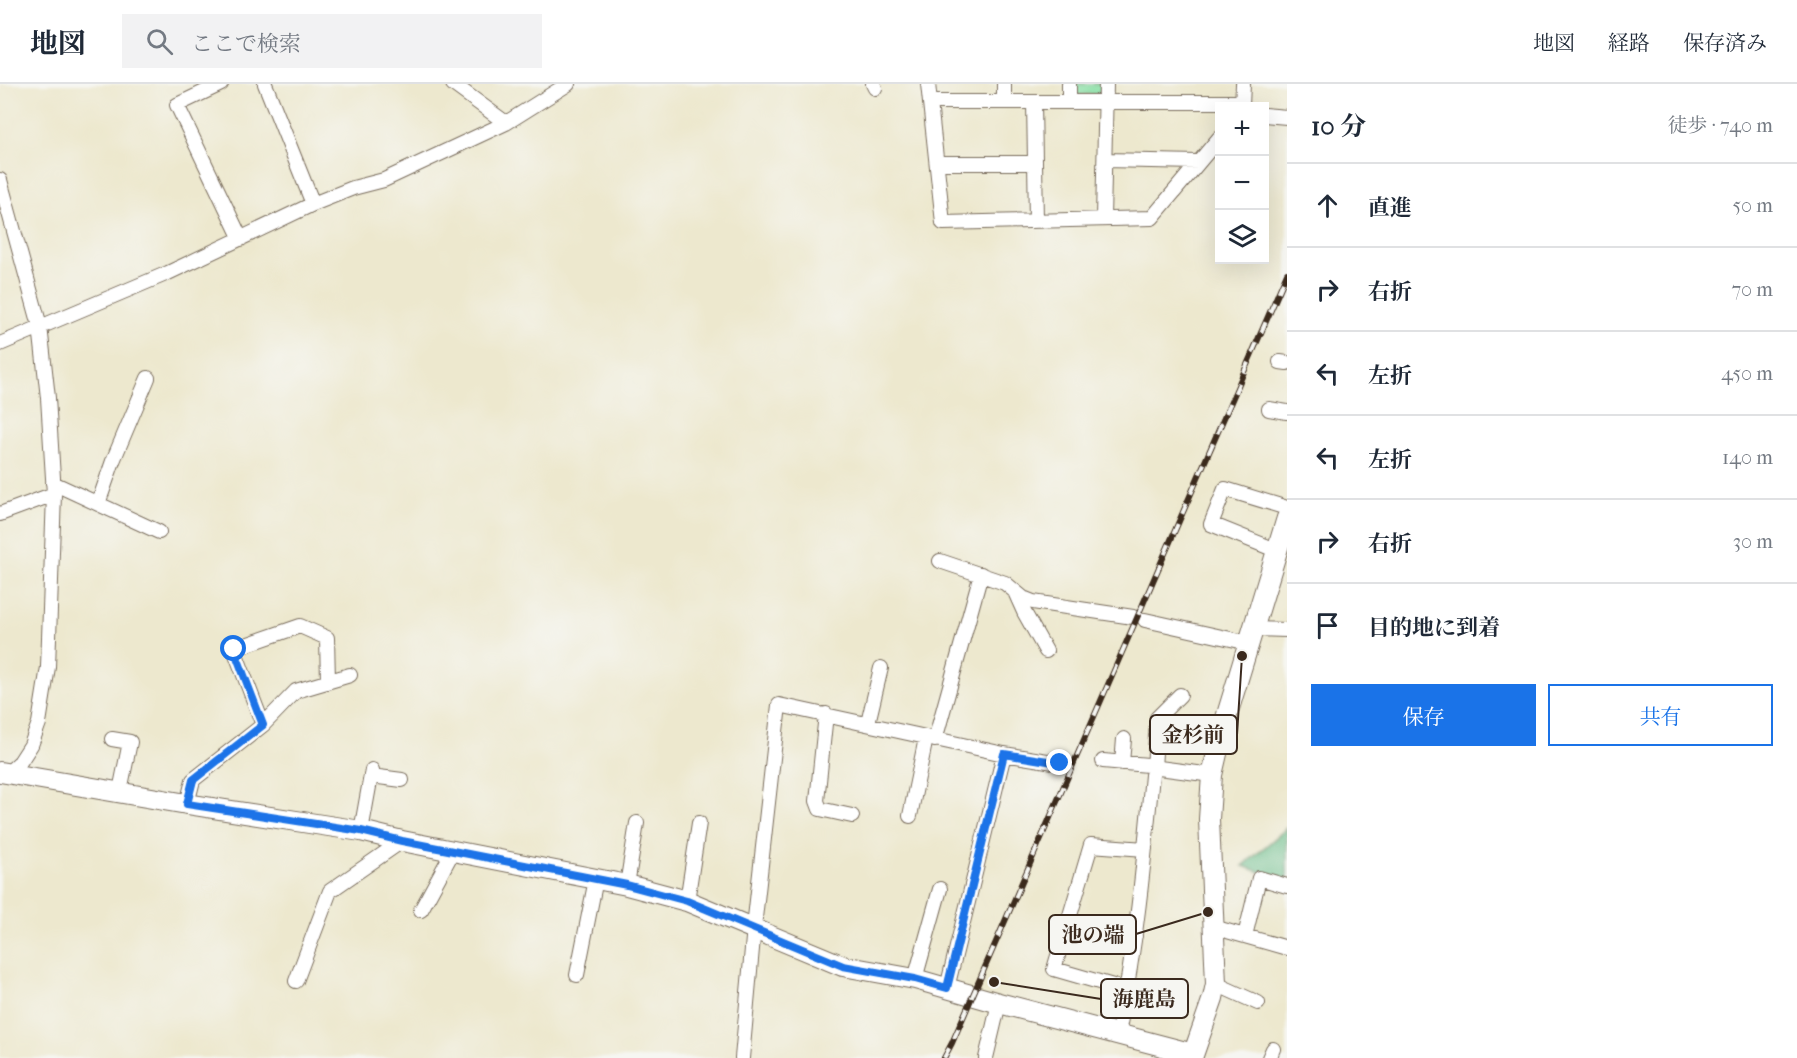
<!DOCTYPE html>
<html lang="ja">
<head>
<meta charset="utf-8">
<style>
	:root { --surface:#fff; --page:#f2f2f3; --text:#1f2937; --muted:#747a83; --line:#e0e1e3; --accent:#1a73e8 }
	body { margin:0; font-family:"IM FELL French Canon","Noto Serif JP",serif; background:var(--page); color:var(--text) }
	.controls { position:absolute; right:18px; top:18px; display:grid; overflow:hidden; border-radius:0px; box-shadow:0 6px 24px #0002 }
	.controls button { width:54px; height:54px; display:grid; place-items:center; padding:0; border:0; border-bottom:2px solid var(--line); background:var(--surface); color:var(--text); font:30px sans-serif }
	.stop { position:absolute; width:18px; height:18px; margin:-14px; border:4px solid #1a73e8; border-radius:50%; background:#fff }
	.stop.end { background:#1a73e8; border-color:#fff; box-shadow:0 2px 6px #0008 }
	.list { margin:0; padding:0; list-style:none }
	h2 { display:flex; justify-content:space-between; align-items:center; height:78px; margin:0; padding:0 24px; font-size:26px }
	h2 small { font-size:20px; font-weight:400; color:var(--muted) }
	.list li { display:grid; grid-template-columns:39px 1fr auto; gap:18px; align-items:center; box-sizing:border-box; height:84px; padding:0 24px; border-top:2px solid var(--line) }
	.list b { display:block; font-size:22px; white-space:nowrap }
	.list em { font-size:20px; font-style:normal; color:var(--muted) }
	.actions { display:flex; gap:12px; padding:18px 24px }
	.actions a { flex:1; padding:14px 0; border:2px solid var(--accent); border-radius:0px; text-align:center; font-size:21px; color:var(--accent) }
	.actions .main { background:var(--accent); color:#fff }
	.icon { flex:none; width:33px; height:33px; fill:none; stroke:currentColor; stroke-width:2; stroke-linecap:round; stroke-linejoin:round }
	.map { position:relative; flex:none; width:1287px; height:974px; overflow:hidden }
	header { display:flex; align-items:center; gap:36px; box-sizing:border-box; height:84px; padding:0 30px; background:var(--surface); border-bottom:2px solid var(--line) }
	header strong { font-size:28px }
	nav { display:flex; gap:33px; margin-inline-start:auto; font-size:21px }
	.search { width:420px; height:54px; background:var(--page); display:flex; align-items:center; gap:15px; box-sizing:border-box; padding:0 21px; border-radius:0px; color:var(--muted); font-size:22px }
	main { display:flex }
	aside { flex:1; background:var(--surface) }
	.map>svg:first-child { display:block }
	.green { fill:#87e0a4; stroke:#618561; stroke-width:1.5 }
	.forest { fill:#6dbe8a; stroke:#547454; stroke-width:1.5 }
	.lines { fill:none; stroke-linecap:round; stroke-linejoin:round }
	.street-casing { stroke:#796c5c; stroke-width:16 }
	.secondary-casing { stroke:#796c5c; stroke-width:22 }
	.street { stroke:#fff; stroke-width:14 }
	.secondary { stroke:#fff; stroke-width:20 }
	.rail-casing { stroke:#3b2a1e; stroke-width:6 }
	.rail { stroke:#f6f6f2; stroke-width:4; stroke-dasharray:11; stroke-linecap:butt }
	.route { stroke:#1a73e8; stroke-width:8 }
	.leader { fill:none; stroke:#3b2a1e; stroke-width:2 }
	.callout-dot { fill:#3b2a1e; stroke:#f6f6f2; stroke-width:2 }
	.callout { fill:#f6f6f2; stroke:#3b2a1e; stroke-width:2 }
	.callout-label { font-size:21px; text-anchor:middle; font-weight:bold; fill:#3b2a1e }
</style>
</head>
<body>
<header>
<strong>地図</strong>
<div class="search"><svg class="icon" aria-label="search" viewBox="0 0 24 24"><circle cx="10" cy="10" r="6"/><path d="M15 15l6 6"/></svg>ここで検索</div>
<nav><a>地図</a><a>経路</a><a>保存済み</a></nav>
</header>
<main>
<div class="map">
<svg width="1287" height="974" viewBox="0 0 1287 974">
	<rect width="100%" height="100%" fill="#f6f6f2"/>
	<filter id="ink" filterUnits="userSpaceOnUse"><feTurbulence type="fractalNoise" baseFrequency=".0167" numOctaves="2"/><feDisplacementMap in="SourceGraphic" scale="12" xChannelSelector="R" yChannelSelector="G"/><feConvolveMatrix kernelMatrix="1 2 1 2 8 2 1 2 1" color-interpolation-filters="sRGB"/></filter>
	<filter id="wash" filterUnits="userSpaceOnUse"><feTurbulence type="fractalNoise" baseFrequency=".008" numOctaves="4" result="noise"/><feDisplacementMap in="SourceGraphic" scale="24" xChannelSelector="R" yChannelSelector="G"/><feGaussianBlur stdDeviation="1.35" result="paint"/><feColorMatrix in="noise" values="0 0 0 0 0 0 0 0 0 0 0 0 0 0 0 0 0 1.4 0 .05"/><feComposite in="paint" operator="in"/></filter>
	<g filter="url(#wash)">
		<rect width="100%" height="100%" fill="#ede8ce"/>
		<path class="green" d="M1072,0H1103L1099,10L1077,11L1072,6Z"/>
		<path class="forest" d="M1287,744V797L1243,782Z"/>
	</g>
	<g filter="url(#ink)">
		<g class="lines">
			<g class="street-casing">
				<path id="street" d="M221,0L177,21L241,155
					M265,0L313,120
					M453,0L506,39
					M873,0L875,4
					M928,0L943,139L1152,134L1220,53
					M930,18H1242
					M1004,18V0
					M1034,18L1036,137
					M1069,18V0
					M1242,22L1243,0
					M1264,31L1287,33
					M1105,76L1198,78
					M937,79H1035
					M0,96L40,242L48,314L54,410L48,583L39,639L31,661L20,678L8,689
					M1103,135L1106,0
					M0,260L168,189L313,120L353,104L384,96L506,39L568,0
					M1280,278L1287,279
					M1269,325L1287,328
					M53,399L159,448
					M98,420L113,377L148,294
					M0,430L54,410
					M1278,467L1211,440L1225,405L1287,424
					M940,477L1005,499L1023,514L1033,518L1133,533
					M1015,508L1024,528L1046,567
					M1145,536L1249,559
					M1253,545L1287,546
					M826,630L817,717L820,725L852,732
					M868,639L881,584
					M263,641L234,565L300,542L327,554L328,597
					M112,655L130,658L120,707
					M935,656L981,490
					M1103,677L1148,681L1154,685L1157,634L1180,611
					M1122,679L1124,655
					M371,692L402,696
					M187,720L193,696L263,641L296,607L350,591
					M910,732L926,654
					M361,747L372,686
					M627,801L637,739
					M687,817L699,739
					M421,826L453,767
					M1068,836L1135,852
					M1213,843L1287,864
					M1245,852L1259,794L1287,802
					M577,891L596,795
					M915,895L940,805
					M296,897L330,807L402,757
					M1216,900L1258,919
					M947,904L1004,670
					M1127,906L1054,885L1091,761L1145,765
					M1118,949C1136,864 1144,777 1152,691L1154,685L1159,684L1212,691
					M742,974L754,843L779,621L1004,670L1060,679
					M986,974L999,919
					M1269,974L1273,965"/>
			</g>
			<g class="secondary-casing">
				<path id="secondary" d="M0,688L187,720L361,747L402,757L627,801L687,817L843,882L915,895L999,919L1193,970
					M1192,974L1213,914L1216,900L1209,735L1212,691L1223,644L1287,434"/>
			</g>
			<use href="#street" class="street"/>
			<use href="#secondary" class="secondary"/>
			<g class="rail-casing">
				<path id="rail" d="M944,974L952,959L1287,189"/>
			</g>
			<use href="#rail" class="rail"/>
		</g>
	</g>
	<g class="lines" filter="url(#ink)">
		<path class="route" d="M234,565L263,641L193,696L187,720L361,747L402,757L627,801L687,817L843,882L915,895L947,904L1004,670L1060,679"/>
	</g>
	<path class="leader" d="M1242 572L1237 651M1208 828L1136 850M994 898L1101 915"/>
	<g class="callout-dot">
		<circle cx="1242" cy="572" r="6"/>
		<circle cx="1208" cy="828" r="6"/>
		<circle cx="994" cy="898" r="6"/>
	</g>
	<g class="callout">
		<rect x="1150" y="631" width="87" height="39" rx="6"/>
		<rect x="1049" y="831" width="87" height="39" rx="6"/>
		<rect x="1101" y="895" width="87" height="39" rx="6"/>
	</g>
	<g class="callout-label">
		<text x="1193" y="658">金杉前</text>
		<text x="1093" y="858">池の端</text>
		<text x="1144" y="922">海鹿島</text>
	</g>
</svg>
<div class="controls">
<button>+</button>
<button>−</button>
<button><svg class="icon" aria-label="layers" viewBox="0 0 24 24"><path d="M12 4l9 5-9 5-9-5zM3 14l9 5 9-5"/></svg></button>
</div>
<div class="stop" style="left:234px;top:565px"></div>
<div class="stop end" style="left:1060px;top:679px"></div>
</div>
<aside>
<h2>10 分<small>徒歩 · 740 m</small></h2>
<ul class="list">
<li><svg class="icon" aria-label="ahead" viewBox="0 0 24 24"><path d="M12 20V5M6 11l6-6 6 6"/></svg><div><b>直進</b></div><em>50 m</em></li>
<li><svg class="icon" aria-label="right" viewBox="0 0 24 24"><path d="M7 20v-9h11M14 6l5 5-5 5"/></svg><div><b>右折</b></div><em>70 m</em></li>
<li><svg class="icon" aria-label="left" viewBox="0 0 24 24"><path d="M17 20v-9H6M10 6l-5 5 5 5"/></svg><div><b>左折</b></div><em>450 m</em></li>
<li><svg class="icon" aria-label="left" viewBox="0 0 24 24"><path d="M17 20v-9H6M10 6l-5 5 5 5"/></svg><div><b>左折</b></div><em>140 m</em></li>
<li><svg class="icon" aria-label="right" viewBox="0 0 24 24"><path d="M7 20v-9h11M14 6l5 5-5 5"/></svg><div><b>右折</b></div><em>30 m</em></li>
<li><svg class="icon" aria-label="arrive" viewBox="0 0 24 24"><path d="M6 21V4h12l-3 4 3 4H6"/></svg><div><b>目的地に到着</b></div></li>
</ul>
<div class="actions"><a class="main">保存</a><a>共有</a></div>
</aside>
</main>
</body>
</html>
